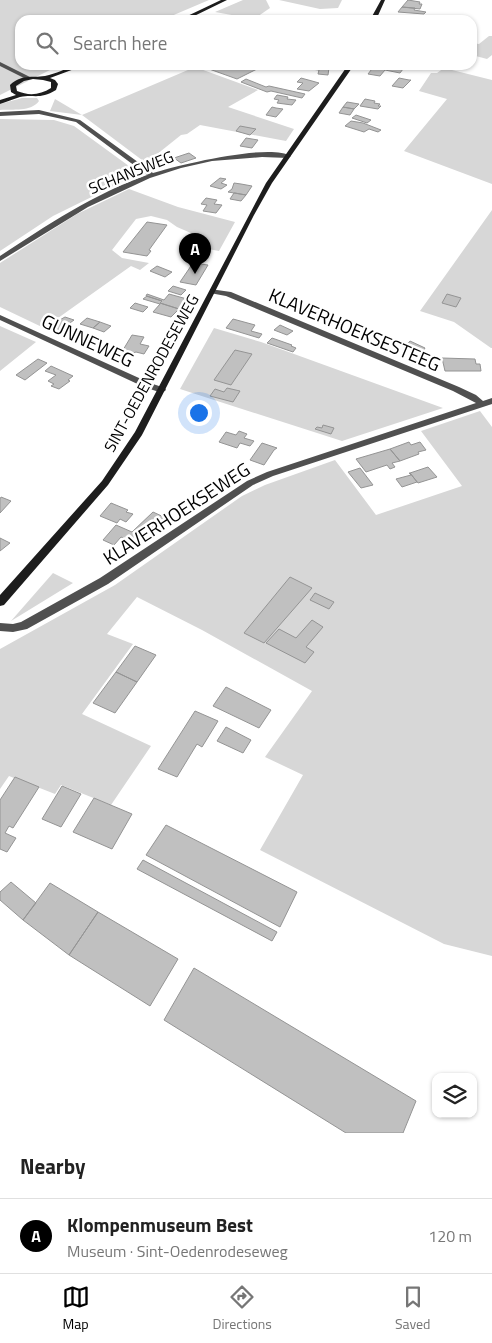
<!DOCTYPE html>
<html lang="en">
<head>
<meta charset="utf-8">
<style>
	:root { --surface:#fff; --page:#f6f6f6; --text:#222; --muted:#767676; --line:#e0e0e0; --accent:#000 }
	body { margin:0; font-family:"Titillium Web",sans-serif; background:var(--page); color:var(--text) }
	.controls { position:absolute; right:15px; bottom:15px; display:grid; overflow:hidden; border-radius:10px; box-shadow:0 1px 4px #0004 }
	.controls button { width:45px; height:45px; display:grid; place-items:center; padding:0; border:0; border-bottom:1px solid var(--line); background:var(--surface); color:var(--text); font:25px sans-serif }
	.you { position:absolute; left:198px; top:412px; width:18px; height:18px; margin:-12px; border:4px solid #fff; border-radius:50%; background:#1a73e8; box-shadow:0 0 0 8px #1a73e833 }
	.badge { display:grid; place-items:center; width:32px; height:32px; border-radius:50%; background:var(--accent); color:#fff; font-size:16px; font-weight:700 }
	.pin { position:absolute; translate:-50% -41px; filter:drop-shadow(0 1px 2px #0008) }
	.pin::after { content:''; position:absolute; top:26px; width:18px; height:15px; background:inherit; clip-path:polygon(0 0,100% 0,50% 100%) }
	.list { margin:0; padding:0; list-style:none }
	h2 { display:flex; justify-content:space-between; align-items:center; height:65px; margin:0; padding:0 20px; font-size:21px }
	h2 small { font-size:16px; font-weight:400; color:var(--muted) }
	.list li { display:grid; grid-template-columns:32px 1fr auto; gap:15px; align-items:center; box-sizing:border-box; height:75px; padding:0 20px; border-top:1px solid var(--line) }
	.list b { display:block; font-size:19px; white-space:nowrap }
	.list p { margin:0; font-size:16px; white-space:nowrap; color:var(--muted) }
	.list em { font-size:16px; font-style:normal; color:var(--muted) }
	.icon { flex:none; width:28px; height:28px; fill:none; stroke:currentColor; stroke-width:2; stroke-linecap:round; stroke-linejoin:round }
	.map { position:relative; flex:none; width:492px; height:1133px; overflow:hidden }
	.search { position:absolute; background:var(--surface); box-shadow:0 1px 4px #0004; left:15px; right:15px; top:15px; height:55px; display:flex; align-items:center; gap:12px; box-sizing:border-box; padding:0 18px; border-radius:15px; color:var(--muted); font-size:19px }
	.sheet { height:140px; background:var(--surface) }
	nav { display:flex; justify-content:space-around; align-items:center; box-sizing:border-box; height:70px; border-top:1px solid var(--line); background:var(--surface); font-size:14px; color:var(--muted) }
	nav a { display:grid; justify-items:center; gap:2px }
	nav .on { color:var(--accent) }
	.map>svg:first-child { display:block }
	.green { fill:#d7d7d7 }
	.building { fill:#c0c0c0; stroke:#949494 }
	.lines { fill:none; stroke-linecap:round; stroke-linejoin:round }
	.street { fill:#505050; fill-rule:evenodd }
	.secondary { fill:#1d1d1d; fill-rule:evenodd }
	.labels { text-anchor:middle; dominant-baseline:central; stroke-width:5; stroke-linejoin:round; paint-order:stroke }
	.far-street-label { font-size:16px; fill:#000; stroke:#fff }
	.street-label { font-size:19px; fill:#000; stroke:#fff }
</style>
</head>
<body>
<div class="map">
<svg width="492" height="1133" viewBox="0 0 492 1133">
	<rect width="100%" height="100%" fill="#fff"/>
	<path class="green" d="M0,0H209L162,20H20V65H60L0,95Z
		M243,0H266L270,8L254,19L215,12Z
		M279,0H342L338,8L320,9Z
		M489,36H492V55L487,59L472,55V43L479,44Z
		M195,67L258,90L228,107L294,129L286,141L200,125L187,134L181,135L146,163L82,115L50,111L55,99L82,115Z
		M444,68L492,80V184L404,151L447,99L419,91L431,73H437Z
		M22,98H37L39,101C31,112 13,109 0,110V104Z
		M0,119L54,120L74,126L133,169L135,174L128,179L53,216L0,251Z
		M129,189L178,207L235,222L219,251L203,248L207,240L177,227L167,220L151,216L136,219L112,250L122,258L149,263L140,270L131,266L44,328L0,307V263L77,214Z
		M492,210V348H491L454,322L420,311Z
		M0,326L36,342L0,371Z
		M214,328L261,342L443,408L342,441L180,389Z
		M480,411L492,427V956L444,944L260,850L303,775L265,757L312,691L202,630L137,597L107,634L133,644L82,714L151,746L111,805L61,785L55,794L9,776L0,789V649L115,585L242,496L265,485L335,460L376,515L462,486L421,431Z
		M53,573L73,583L11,621Z"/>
	<path class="building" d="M408,0L420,2L419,4H422L420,9L402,7Z
		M402,7L415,8L414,10L426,12L424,14L398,12Z
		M198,65H246L257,69L237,79Z
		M375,65H389L387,67L403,69L400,73L385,70L380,76L368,74Z
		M312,67L329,68L328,75L318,74L319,70L311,69Z
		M301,78L312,81L319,83L309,91L297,89L303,83L297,82Z
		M399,78L409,80H411L403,88L392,86Z
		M246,79L266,87L269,86L305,94L302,98L271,91L267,92L241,82Z
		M277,95L288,97L287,99L296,100L292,105L277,103L279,100L274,99Z
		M365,99L375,101L374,103L380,104L378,106H381L378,109L360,106Z
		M347,102L359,104L354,109L343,107Z
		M272,107L276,108L283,109L276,117L266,115Z
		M343,107L354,109L350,115L339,113Z
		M356,115L371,120L367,123L352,118Z
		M351,121L363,123L381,130L378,132L369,129L364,132L345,126Z
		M240,126L256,129L250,135L236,131Z
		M246,138L258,140L252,148L240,146Z
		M189,153L196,158L181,163L174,158Z
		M220,178L226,179L221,183L227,185L221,189L210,186Z
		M234,183L241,184L252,186L246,195L228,192L232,189Z
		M234,193H235L246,195L241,201L230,199Z
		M206,198L217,200L214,204L222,205L216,213L203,211L207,205L201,204Z
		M147,222L167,225L149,250L151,251L147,256L123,252Z
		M193,263L208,265L196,285L180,282Z
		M157,266L172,272L165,277L150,271Z
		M173,286L186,290L181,295L168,291Z
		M147,294L164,300L169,294L187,299L179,309L160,303L162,301L146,296Z
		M447,294L461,298L456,307L442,303Z
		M147,296L162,301L160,303L179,309L171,317L153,312L160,304L143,299Z
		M135,303L148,307L143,312L130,308Z
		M65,317L74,320L60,330L47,324L54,319L58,321Z
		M87,318L100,322L93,328L80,324Z
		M233,319L255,325L251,331L262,334L259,338L226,328Z
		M100,322L111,326L104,332L93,328Z
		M280,325L293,331L287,335L274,330Z
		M132,335L144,337L140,344L149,346L144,354L136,352L130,354V351L123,350Z
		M272,338L292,345L291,346L296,348L293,352L267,343Z
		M410,341L425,348L422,353L405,347Z
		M235,350L252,354L231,385L214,380Z
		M442,358L475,359L476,364H480L481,371H445Z
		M38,359L47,363L25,380L16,375Z
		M51,366L73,376L68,380L70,381L59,389L51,386L54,384L48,381L56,375L45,371Z
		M227,388L240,391L233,402L210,396L215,389L224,392Z
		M323,425L334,428L331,434L315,429L317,427L322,428Z
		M239,431L247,434L244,438L254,441L250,446L240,443L237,448L219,442L226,432L236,435Z
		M409,442L411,445L420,442L426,450L418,452L419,454L400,461L390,449Z
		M262,443L277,448L274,450L264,465L250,460Z
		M390,449L400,461L392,463L395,467L390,469L387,465L366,472L356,459Z
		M428,467L437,477L418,483L410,473Z
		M360,468L373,485L361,488L348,472Z
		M409,473H410L417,482L402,487L396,479L411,475Z
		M1,497L11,501L0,513V499Z
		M111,503L128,510L126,512L133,514L126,522L120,519L117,523L100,516Z
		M153,512L166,518L137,544L121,537L114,545L103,540L116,525L132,532Z
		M0,538L10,543L0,551Z
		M290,577L312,588L264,643L244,633Z
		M315,593L334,602L329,609L310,600Z
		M312,620L323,627L306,647L314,652L305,663L266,643L279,629L296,638Z
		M135,646L156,655L137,682L116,672Z
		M116,672L137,682L115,713L93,703Z
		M226,687L271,710L259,728L213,706Z
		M195,711L218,721L202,747L197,744L177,777L158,769Z
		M226,727L251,740L243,753L217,741Z
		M15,777L39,787L13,828L9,826L5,833L16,838L7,852L0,849V800Z
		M62,786L81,794L61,827L42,819Z
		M94,798L132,814L112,849L73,832Z
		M166,825L297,892L280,927L146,855Z
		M143,860L277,932L272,941L137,869Z
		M11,882L36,903L23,920L0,900V892Z
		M50,883L98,912L69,955L23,920Z
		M98,912L178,959L150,1006L69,955Z
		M194,968L416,1101L403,1133H346L164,1020Z"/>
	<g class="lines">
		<path class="street" d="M0,62L30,77L31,78L26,79L0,66Z
			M39,110L80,120L153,173C179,165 269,143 291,156L288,158L262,157L212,161L181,168L150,178L88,207L0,261V256C47,225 94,194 147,175L76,122L39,114L0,116V112Z
			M210,289L231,292L459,387L476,395L483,401L492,398V404L273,476L253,485L108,584L27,629L13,632L0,631V623L13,624L21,622L100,578L247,481L267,472L476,403L453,391L226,296L210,293Z
			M0,315L150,383L165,388L166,390L162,393L144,387L0,320Z"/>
		<path class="secondary" d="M221,0H227L186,20H179Z
			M381,0H385L376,20H370Z
			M77,65H85L50,78L55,80L58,84L56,90C40,100 34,94 20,97C13,99 7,102 0,104V100L16,95L11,92L10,85C22,74 31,78 45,76C56,74 66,68 77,65ZM33,79L43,80L51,82V88C40,95 29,96 17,91L16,86L24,81Z
			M348,65H354L272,183L254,215L142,435L108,485L4,605L0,606V595L102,481L135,432L266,183Z"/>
	</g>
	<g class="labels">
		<g class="far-street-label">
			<text transform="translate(131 172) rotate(-22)">SCHANSWEG</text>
			<text transform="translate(151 373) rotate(-61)">SINT-OEDENRODESEWEG</text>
		</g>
		<g class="street-label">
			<text transform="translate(355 329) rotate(23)">KLAVERHOEKSESTEEG</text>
			<text transform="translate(88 340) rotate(25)">GUNNEWEG</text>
			<text transform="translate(176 513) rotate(-33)">KLAVERHOEKSEWEG</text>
		</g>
	</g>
</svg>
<div class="controls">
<button><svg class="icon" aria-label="layers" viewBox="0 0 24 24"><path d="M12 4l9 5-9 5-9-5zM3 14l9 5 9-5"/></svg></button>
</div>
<div class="you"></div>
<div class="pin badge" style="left:195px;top:274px">A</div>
<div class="search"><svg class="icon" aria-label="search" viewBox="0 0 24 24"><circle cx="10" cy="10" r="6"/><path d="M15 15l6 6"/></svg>Search here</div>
</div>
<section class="sheet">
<h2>Nearby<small></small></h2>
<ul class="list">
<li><span class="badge">A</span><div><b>Klompenmuseum Best</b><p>Museum · Sint-Oedenrodeseweg</p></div><em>120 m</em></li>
</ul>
</section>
<nav>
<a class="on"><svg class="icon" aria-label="map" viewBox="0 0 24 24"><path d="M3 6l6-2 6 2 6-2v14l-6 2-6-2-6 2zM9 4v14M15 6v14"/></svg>Map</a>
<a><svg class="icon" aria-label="directions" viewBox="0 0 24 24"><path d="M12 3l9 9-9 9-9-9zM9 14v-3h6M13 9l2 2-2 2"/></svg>Directions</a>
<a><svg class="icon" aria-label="saved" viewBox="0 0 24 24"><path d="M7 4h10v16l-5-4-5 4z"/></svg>Saved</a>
</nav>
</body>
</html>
